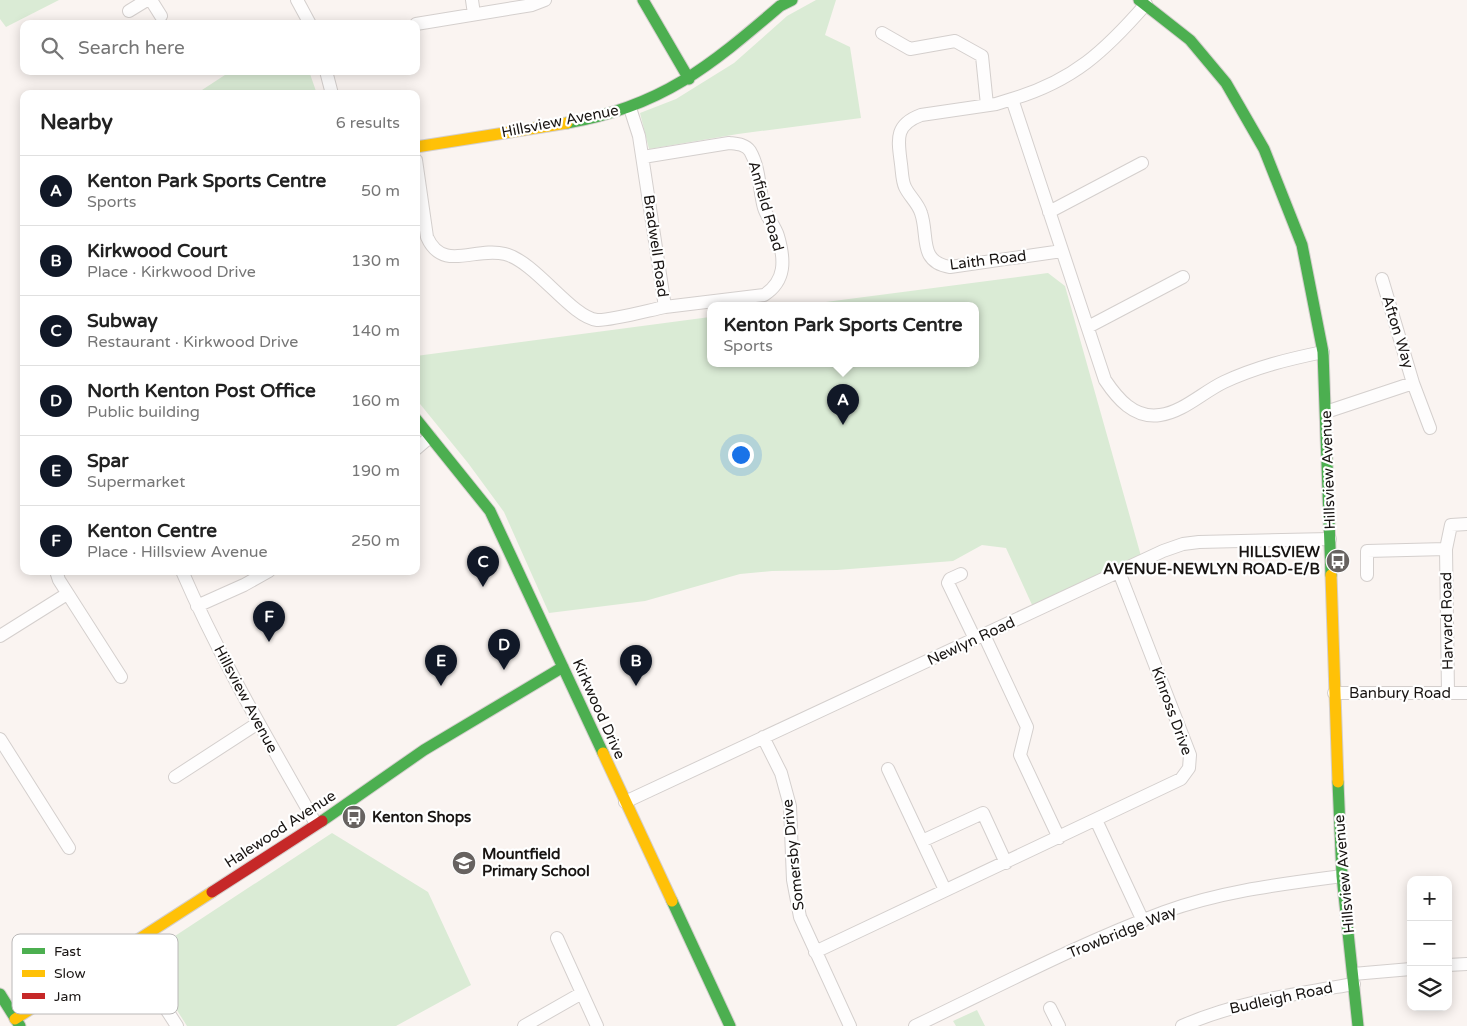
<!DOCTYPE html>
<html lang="en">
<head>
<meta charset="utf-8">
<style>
	:root { --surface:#fff; --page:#f6f6f6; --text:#222; --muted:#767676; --line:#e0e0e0; --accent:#111827 }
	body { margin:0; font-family:"Varela Round",sans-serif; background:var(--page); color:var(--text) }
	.controls { position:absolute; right:15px; bottom:15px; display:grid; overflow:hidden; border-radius:10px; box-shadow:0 2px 12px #0003 }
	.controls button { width:45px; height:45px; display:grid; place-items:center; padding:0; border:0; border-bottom:1px solid var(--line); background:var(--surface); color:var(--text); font:25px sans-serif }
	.you { position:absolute; left:740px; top:454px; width:18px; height:18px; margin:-12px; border:4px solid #fff; border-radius:50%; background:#1a73e8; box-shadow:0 0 0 8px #1a73e833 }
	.badge { display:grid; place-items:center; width:32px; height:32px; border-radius:50%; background:var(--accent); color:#fff; font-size:16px; font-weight:700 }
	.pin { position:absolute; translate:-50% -41px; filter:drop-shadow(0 1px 2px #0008) }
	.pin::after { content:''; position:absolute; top:26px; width:18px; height:15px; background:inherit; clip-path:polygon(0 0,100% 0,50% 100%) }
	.popup { position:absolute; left:707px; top:302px; width:272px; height:65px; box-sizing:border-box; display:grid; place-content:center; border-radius:10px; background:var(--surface); filter:drop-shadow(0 1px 4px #0005); font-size:16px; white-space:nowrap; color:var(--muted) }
	.popup b { font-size:19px; color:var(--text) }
	.popup::after { content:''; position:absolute; left:50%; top:100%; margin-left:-10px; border:10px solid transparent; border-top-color:var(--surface) }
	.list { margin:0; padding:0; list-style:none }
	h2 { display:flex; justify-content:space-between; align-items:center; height:65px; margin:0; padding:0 20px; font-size:21px }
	h2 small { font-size:16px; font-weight:400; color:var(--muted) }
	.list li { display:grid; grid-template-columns:32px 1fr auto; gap:15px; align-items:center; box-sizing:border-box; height:70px; padding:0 20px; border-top:1px solid var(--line) }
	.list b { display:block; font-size:19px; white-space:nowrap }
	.list p { margin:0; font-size:16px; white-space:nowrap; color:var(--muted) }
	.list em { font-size:16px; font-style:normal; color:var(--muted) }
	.icon { flex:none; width:28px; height:28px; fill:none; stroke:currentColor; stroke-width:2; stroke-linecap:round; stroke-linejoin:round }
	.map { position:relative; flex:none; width:1467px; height:1026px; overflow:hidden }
	.search { position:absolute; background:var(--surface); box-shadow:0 2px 12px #0003; left:20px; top:20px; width:400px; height:55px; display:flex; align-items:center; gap:12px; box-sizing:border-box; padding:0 18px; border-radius:10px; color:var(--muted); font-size:19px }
	.panel { position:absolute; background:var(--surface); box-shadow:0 2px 12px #0003; left:20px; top:90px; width:400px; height:485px; border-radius:10px }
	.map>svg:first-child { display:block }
	.green { fill:#daebd5 }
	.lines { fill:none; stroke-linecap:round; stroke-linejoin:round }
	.street-casing { stroke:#d4cfcd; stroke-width:14 }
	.fast-casing { stroke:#d4cfcd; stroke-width:13 }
	.slow-casing { stroke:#d4cfcd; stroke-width:13 }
	.jam-casing { stroke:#d4cfcd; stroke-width:13 }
	.street { stroke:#fefdfd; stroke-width:12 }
	.fast { stroke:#4caf50; stroke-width:11 }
	.slow { stroke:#ffc107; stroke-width:11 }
	.jam { stroke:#c62828; stroke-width:11 }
	.labels { text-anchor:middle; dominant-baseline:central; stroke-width:4.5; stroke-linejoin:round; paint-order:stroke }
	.street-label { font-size:15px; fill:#181412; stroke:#fff }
	.poi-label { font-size:15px; font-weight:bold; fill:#181412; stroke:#fff; text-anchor:start }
	.key { fill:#fff; stroke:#bab8b8; stroke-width:1 }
	.key-label { font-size:14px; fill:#181412 }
</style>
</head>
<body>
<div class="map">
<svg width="1467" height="1026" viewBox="0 0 1467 1026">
	<rect width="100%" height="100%" fill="#faf4f1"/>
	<path class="green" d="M0,0H59L6,27L0,19Z
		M816,0H836L825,35L850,47L861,118L738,134L649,149L640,113L676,99L734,63L787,16Z
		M231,71H309L317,94H201L202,90Z
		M1048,273L1065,286L1141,556L1033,607L1006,548L982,545L953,561L837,570L772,571L740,574L645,601L549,613L504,512L468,463L416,399V356L710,317V364H976V306H795Z
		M332,833L428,892L471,985L396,1026H187L143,957Z
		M977,1010L985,1026H956L953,1021Z"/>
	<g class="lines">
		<g class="street-casing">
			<path id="street" d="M151,0L161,16
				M297,0L310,24
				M472,0L474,14
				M1146,4C1105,51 1073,81 1012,99L1105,380C1117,398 1134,419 1160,415C1183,412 1203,392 1224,382C1256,367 1289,359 1323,352
				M129,11L147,0
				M416,24L532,5L545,0
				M882,33L910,49L955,41L982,56L987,105
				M326,71L332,94
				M1012,99L996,104L921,115C894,125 898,140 901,164C902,171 902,181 905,187C909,196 918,203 921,213C929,236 918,262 950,267L1062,251
				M643,157L729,143C737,144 745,144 750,151C760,168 759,190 764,208C767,218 775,226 778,236C785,260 786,281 764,295L665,307
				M416,160L427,237C443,273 475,246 505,254C536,262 571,317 597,320C609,321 650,310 665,307L639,136L630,108
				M1049,212L1142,163
				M1088,327L1183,277
				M1413,383L1430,428
				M1326,412L1413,383L1382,279
				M416,449L430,437
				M1446,549L1448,693
				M56,571L59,580L121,677
				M182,571C220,659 269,741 316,824
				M961,574L950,579L948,583L975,639
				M1367,575V551L1446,549L1451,525L1467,524
				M197,606L244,585L269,571
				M984,635L1027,727L1020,755L1059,838
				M0,636L67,594
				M1334,693H1467
				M763,737L781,773L790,806L793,880L800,917L850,1026
				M0,739L69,848
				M888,769L945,890
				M175,777L258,723
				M625,802L1163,551L1183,544L1199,542L1330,539
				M1096,820L1143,921
				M922,841L983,813L1006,863
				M557,938L597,1026
				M126,947L177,1026
				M815,952L1181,779L1189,768L1190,755L1119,572
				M1448,965L1467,964
				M1353,974L1411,969
				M1050,1008L1059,1026
				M524,1026L582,993
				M915,1026C997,987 1078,944 1164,912C1221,891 1282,884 1342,876
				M1182,1026C1236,1002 1295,994 1354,984"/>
		</g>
		<g class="fast-casing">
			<path id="fast" d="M643,0L689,79
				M1139,0L1190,40L1226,83L1264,149L1302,245L1323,352L1331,575
				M567,123C661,107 710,66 780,6L792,0
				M416,419L490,511L603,753
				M1338,782L1342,876L1358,1026
				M322,821L424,750L563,667
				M672,901L730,1026
				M0,994L20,1026"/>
		</g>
		<g class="slow-casing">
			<path id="slow" d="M416,147L567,123
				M1331,575L1338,782
				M603,753L672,901
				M15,1019L212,892"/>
		</g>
		<g class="jam-casing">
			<path id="jam" d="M212,892L322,821"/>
		</g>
		<use href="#street" class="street"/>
		<use href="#fast" class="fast"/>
		<use href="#slow" class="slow"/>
		<use href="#jam" class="jam"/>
	</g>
	<defs>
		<g id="bus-disc" transform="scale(1.25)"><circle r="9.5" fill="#676260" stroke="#fff"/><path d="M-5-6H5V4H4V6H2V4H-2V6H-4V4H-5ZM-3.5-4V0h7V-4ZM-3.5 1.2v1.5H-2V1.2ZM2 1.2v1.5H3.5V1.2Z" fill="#fff"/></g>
		<g id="school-disc" transform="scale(1.25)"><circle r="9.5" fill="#676260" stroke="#fff"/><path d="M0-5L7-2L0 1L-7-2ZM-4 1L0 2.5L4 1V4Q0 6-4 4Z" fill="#fff"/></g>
	</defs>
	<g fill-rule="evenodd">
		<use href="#bus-disc" x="1338" y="561"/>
		<use href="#bus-disc" x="354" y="817"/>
		<use href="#school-disc" x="464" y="863"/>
	</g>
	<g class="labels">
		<g class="street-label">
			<text transform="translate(560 121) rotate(-11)">Hillsview Avenue</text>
			<text transform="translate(766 206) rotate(74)">Anfield Road</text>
			<text transform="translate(656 246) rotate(82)">Bradwell Road</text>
			<text transform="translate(988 260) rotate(-7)">Laith Road</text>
			<text transform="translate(1398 332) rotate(73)">Afton Way</text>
			<text transform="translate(1328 470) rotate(-92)">Hillsview Avenue</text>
			<text transform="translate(1447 621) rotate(-91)">Harvard Road</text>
			<text transform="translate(971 641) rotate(-25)">Newlyn Road</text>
			<text x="1400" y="693">Banbury Road</text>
			<text transform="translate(246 699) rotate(62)">Hillsview Avenue</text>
			<text transform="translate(599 709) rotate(66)">Kirkwood Drive</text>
			<text transform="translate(1172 711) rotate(70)">Kinross Drive</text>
			<text transform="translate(280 829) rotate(-33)">Halewood Avenue</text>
			<text transform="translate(793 855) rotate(-96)">Somersby Drive</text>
			<text transform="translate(1344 874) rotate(-95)">Hillsview Avenue</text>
			<text transform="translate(1122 932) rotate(-22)">Trowbridge Way</text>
			<text transform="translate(1281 998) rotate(-12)">Budleigh Road</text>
		</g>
		<g class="poi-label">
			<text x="1320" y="552" text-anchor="end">HILLSVIEW<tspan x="1320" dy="17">AVENUE-NEWLYN ROAD-E/B</tspan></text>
			<text x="372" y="817">Kenton Shops</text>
			<text x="482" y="854">Mountfield<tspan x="482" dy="17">Primary School</tspan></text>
		</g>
	</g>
	<rect x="12" y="934" width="166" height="80" rx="8" class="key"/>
	<rect x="22" y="948" width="23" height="6" fill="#4caf50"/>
	<rect x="22" y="970" width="23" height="7" fill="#ffc107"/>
	<rect x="22" y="993" width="23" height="6" fill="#c62828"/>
	<g class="key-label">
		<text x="54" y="956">Fast</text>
		<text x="54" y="978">Slow</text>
		<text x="54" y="1001">Jam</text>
	</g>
</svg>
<div class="controls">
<button>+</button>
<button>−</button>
<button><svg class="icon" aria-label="layers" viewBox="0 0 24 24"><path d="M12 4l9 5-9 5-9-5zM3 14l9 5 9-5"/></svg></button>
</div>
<div class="you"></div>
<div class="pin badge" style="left:843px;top:425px">A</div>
<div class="popup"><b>Kenton Park Sports Centre</b>Sports</div>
<div class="pin badge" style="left:636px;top:686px">B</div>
<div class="pin badge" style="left:483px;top:587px">C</div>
<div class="pin badge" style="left:504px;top:670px">D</div>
<div class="pin badge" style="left:441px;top:686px">E</div>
<div class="pin badge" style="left:269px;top:642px">F</div>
<div class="search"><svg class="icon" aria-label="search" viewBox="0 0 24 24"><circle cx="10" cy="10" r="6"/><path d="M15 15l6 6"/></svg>Search here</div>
<section class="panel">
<h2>Nearby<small>6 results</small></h2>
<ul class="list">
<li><span class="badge">A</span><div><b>Kenton Park Sports Centre</b><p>Sports</p></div><em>50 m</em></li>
<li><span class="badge">B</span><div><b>Kirkwood Court</b><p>Place · Kirkwood Drive</p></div><em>130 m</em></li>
<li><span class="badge">C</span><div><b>Subway</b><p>Restaurant · Kirkwood Drive</p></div><em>140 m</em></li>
<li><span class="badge">D</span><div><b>North Kenton Post Office</b><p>Public building</p></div><em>160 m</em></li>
<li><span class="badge">E</span><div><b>Spar</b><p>Supermarket</p></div><em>190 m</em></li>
<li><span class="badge">F</span><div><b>Kenton Centre</b><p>Place · Hillsview Avenue</p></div><em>250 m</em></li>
</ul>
</section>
</div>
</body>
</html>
